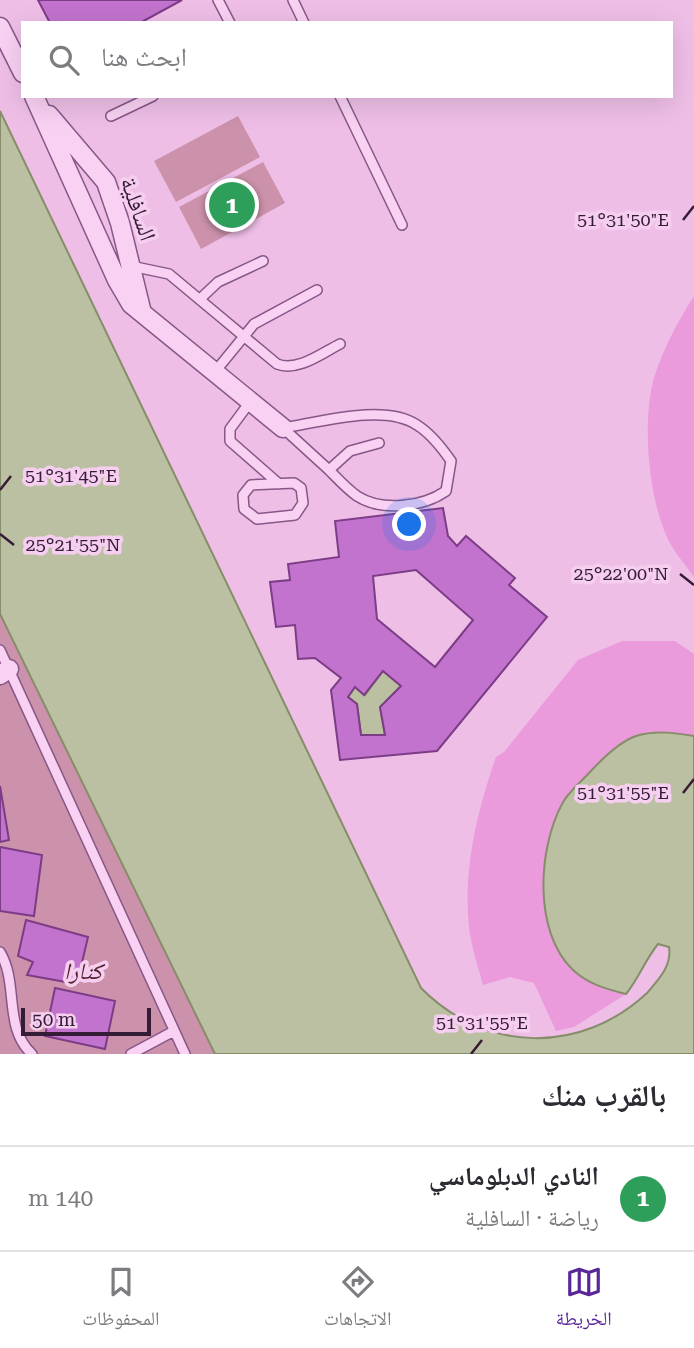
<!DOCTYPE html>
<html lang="ar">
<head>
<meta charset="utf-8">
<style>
	:root { --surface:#fff; --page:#f7f7f7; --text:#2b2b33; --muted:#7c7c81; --line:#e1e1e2; --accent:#592697 }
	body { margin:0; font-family:"Roboto Serif","Noto Naskh Arabic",serif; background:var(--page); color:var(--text); direction:rtl }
	.scale { position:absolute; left:21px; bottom:18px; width:130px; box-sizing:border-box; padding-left:7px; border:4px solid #341c36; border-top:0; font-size:19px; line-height:24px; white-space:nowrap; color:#341c36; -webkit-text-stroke:5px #f6ceef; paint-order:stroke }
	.you { position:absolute; left:410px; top:525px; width:24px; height:24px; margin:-18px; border:5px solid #fff; border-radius:50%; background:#1a73e8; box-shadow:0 0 0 10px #1a73e833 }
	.badge { display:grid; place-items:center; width:46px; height:46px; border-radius:50%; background:var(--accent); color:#fff; font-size:23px; font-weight:700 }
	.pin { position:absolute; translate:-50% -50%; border:4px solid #fff; box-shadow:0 2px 7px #0006 }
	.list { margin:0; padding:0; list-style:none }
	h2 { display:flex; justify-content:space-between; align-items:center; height:91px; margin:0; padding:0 28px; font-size:30px }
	h2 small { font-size:23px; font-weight:400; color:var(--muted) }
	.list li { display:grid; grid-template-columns:46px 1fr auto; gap:21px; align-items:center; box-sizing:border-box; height:105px; padding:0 28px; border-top:2px solid var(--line) }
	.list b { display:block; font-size:26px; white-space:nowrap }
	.list p { margin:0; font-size:23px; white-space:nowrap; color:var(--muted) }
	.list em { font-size:23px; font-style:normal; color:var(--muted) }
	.icon { flex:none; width:38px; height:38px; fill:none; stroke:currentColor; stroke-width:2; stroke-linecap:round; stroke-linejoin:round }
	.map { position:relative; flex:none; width:694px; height:1054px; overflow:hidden; direction:ltr }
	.search { position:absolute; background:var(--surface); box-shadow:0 7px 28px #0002; left:21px; right:21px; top:21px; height:77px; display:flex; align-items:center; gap:18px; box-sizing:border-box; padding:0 24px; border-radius:0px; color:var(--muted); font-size:26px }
	.sheet { height:196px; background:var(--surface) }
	nav { display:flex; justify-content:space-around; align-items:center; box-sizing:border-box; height:98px; border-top:2px solid var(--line); background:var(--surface); font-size:19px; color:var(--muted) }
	nav a { display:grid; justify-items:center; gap:4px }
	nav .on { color:var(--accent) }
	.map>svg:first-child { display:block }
	.green { fill:#cc92ab }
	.sand { fill:#eb9adc }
	.water { fill:#bbc0a2; stroke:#868d69; stroke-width:2 }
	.building { fill:#c273cd; stroke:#7c3c86; stroke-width:2; fill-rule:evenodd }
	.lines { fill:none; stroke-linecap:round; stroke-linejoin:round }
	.lane-casing { stroke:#865787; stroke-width:12 }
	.street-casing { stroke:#865787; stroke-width:21 }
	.lane { stroke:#f9d1f3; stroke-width:9 }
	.street { stroke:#f9d1f3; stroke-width:18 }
	.ticks { fill:none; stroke:#341c36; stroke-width:2.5 }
	.labels { text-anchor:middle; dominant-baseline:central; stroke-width:7; stroke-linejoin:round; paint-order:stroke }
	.street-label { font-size:23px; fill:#341c36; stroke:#f6ceef }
	.park-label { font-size:23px; font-style:italic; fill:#532230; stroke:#f6ceef }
	.ticks-label { font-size:18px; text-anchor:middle; fill:#341c36; stroke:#f6ceef; stroke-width:7; stroke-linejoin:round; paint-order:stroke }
</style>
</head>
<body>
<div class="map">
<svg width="694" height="1054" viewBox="0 0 694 1054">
	<rect width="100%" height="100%" fill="#eebee7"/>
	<path class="green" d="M238,116L260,157L176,202L154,161Z
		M263,162L285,203L201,249L179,207Z
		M0,614L215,1054H0Z"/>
	<path class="sand" d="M694,296V577C685,564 673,551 667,537C648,496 642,421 654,378C663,349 678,321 694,296Z
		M622,641H675L694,654V736L667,732L596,986L626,994L574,1027L556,1031L534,983L510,977L483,985C478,966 471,946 469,927C463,870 477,811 496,757L504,752L578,660Z"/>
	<path class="water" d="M0,111L421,988C486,1054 582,1054 647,993C659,979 672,966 669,947L658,944C645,960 639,978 626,994C606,989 588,984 573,970C533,932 538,849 562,804C568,792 581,782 590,772C601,760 619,742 636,736C655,730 675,733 694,736V1054H215L0,614Z
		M383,671L401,686L380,707L385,735H361L357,704L348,697L355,687L365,695Z"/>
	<path class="building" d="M38,0H182L140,23H50Z
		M443,508L448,536L457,546L466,536L515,578L509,585L547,617L437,751L340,760L331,690L341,678L315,658L298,659L295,625L276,627L270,582L290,580L288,564L339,557L335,521ZM416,570L473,620L435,667L377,619L373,576ZM383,671L401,686L380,707L385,735H361L357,704L348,697L355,687L364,695Z
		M0,786L9,840L0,842Z
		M0,847L42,855L34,916L0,911Z
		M26,920L88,937L77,984L27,975L33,962L18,956Z
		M55,988L115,1001L105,1049L45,1036Z"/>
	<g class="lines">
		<g class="lane-casing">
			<path id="lane" d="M218,0L230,23
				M293,0L304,23
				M340,96L402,225
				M111,116L153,96
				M131,266L169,274L277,364C298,372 322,353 340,344
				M200,299L218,282L263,261
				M214,373L254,324L317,290
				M250,402L230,429V441L279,484
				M283,428C320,422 385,403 417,425C430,433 442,448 451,461L446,491C423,507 382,512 357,496C347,489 338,479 329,470
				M283,428L329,470L350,451L379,443
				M294,483L301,488L303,503L295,515L257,519L244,509L243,495L251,485Z
				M0,650L185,1054
				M0,952C19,983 3,1028 32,1054
				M131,1054L174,1031"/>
		</g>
		<g class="street-casing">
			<path id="street" d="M0,27L23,73
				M34,96L117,280L131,304L283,428
				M49,115L106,182L120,223L142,313
				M0,675L9,669"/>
		</g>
		<use href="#lane" class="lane"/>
		<use href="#street" class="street"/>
	</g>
	<path class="ticks" d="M683,220L694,206M0,490L11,476M0,534L14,545M680,574L694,585M683,793L694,779M471,1054L482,1040"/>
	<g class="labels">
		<g class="street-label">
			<text transform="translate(138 209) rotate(71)">السافلية</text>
		</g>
		<g class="park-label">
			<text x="83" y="971">كتارا</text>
		</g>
	</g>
	<g class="ticks-label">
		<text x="623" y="226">51°31'50"E</text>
		<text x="71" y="482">51°31'45"E</text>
		<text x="73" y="551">25°21'55"N</text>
		<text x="621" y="580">25°22'00"N</text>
		<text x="623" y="799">51°31'55"E</text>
		<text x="482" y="1029">51°31'55"E</text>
	</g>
</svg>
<div class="scale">50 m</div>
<div class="you"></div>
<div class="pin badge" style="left:232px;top:205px;background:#2e9e5b">1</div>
<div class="search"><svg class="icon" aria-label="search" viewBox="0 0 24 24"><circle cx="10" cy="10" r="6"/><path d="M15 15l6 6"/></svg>ابحث هنا</div>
</div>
<section class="sheet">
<h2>بالقرب منك<small></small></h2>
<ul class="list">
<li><span class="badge" style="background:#2e9e5b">1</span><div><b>النادي الدبلوماسي</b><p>رياضة · السافلية</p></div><em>140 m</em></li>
</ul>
</section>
<nav>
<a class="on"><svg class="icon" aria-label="map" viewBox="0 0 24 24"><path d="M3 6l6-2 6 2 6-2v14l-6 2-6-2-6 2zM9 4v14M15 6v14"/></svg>الخريطة</a>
<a><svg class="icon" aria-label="directions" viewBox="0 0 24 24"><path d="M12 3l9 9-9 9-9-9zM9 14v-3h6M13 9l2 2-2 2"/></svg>الاتجاهات</a>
<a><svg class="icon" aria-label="saved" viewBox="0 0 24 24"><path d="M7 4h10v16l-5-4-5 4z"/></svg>المحفوظات</a>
</nav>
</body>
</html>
